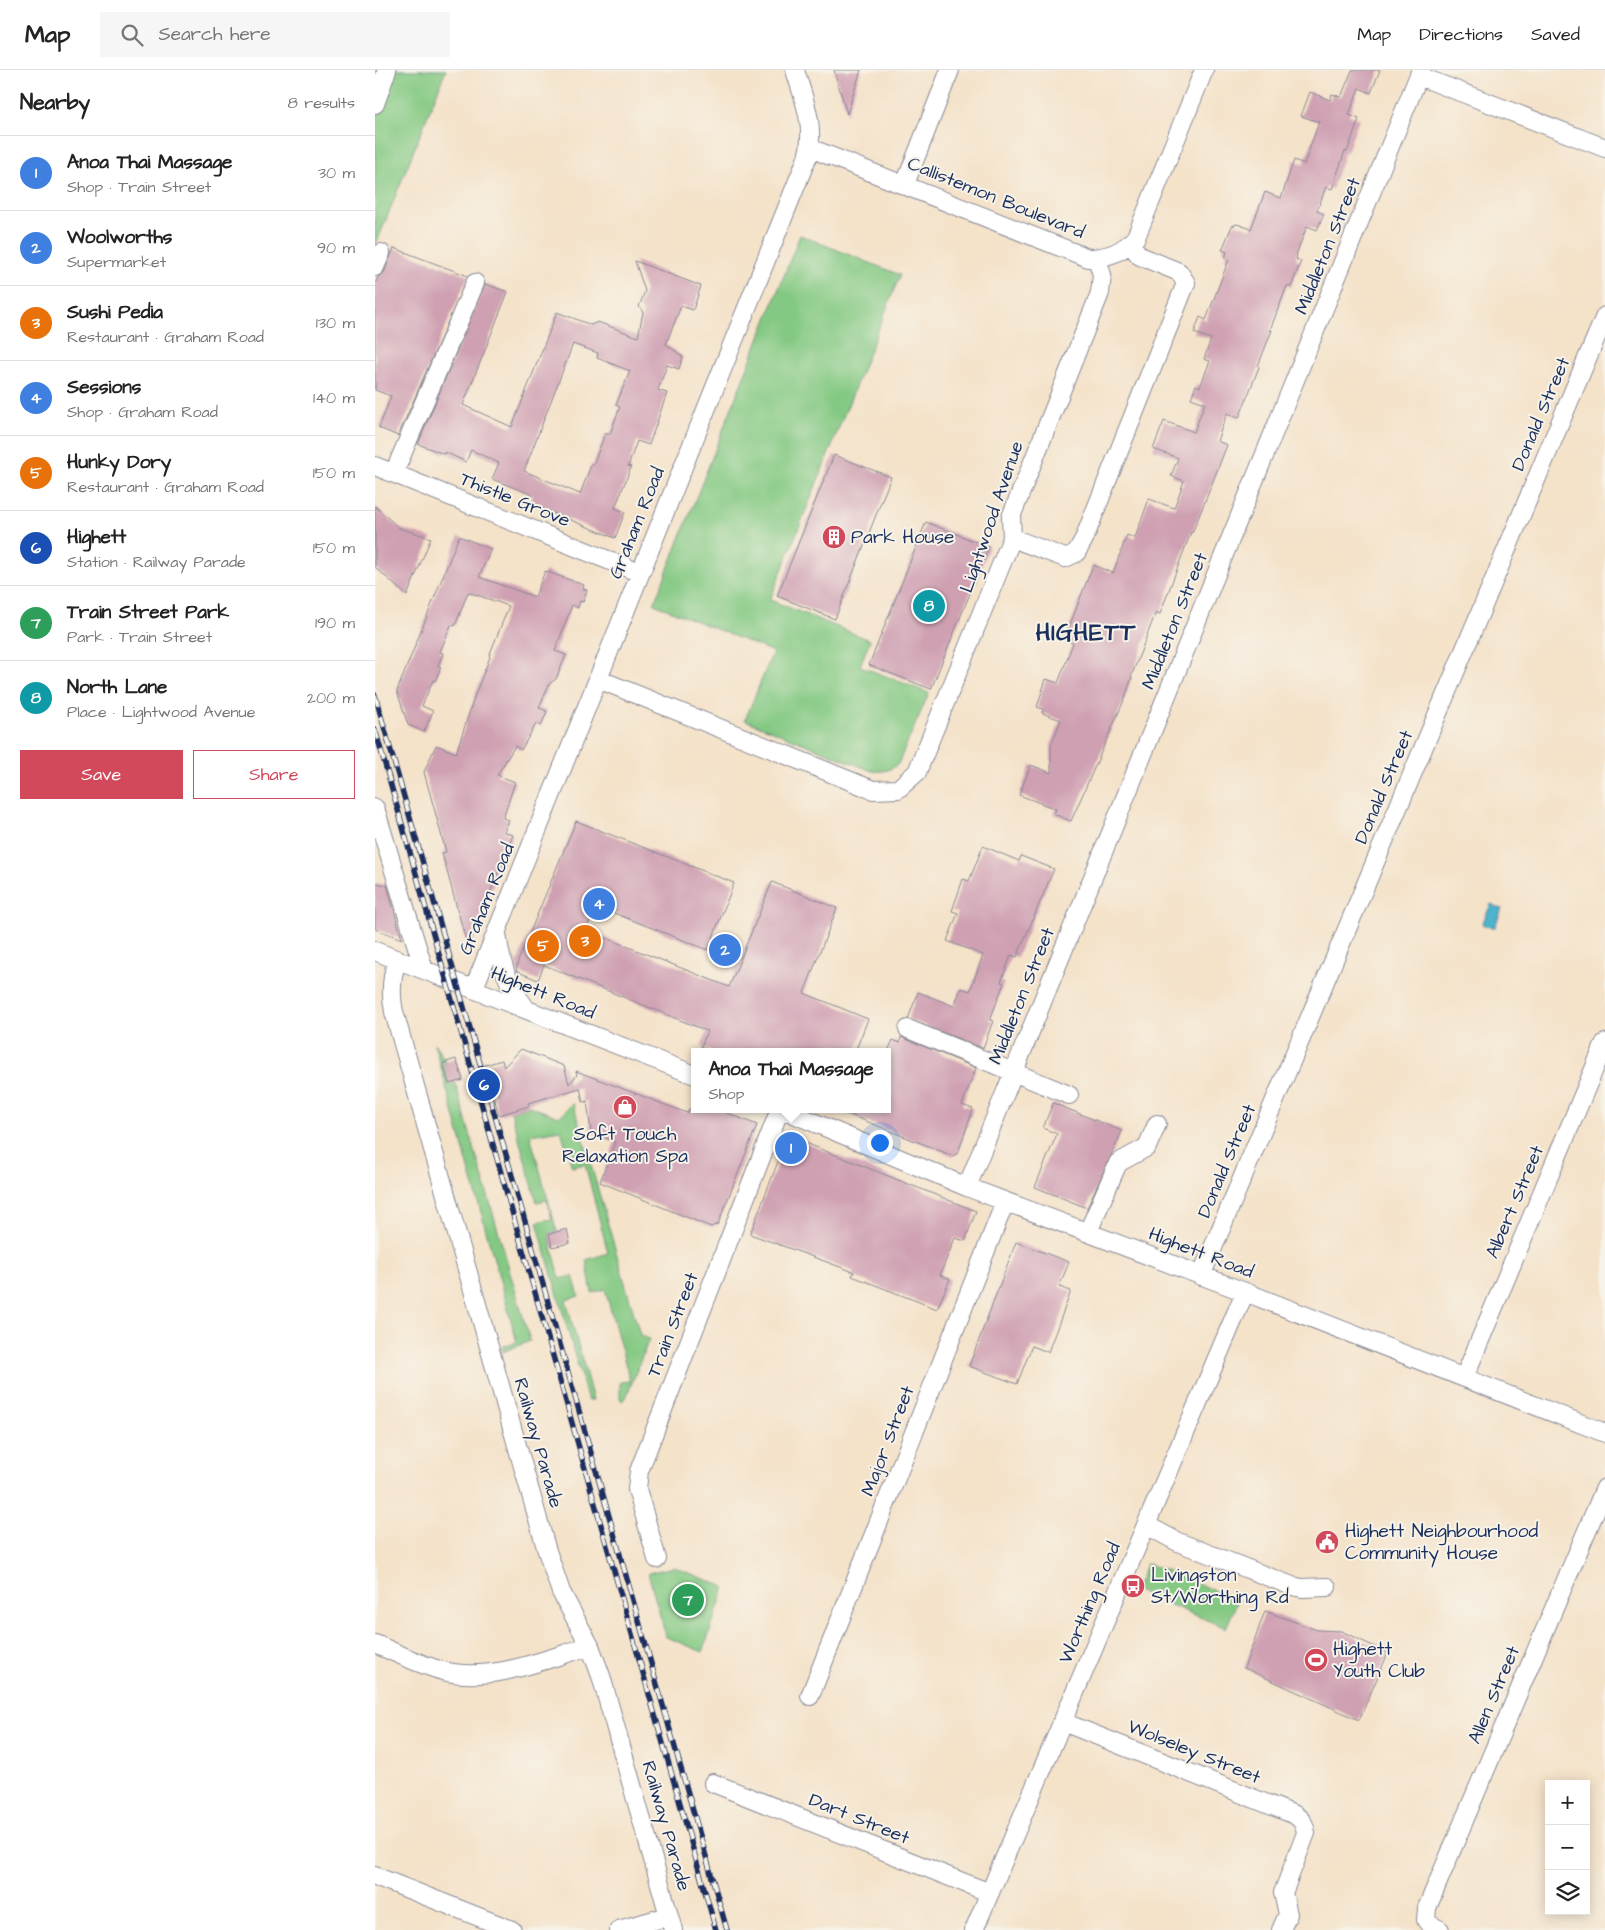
<!DOCTYPE html>
<html lang="en">
<head>
<meta charset="utf-8">
<style>
	:root { --surface:#fff; --page:#f6f6f6; --text:#222; --muted:#767676; --line:#e0e0e0; --accent:#d1495b }
	body { margin:0; font-family:"Architects Daughter",sans-serif; background:var(--page); color:var(--text) }
	.controls { position:absolute; right:15px; bottom:15px; display:grid; overflow:hidden; border-radius:0px; box-shadow:0 2px 12px #0003 }
	.controls button { width:45px; height:45px; display:grid; place-items:center; padding:0; border:0; border-bottom:1px solid var(--line); background:var(--surface); color:var(--text); font:25px sans-serif }
	.you { position:absolute; left:504px; top:1072px; width:18px; height:18px; margin:-12px; border:4px solid #fff; border-radius:50%; background:#1a73e8; box-shadow:0 0 0 8px #1a73e833 }
	.badge { display:grid; place-items:center; width:32px; height:32px; border-radius:50%; background:var(--accent); color:#fff; font-size:16px; font-weight:700 }
	.pin { position:absolute; translate:-50% -50%; border:2px solid #fff; box-shadow:0 1px 5px #0006 }
	.popup { position:absolute; left:316px; top:978px; width:200px; height:65px; box-sizing:border-box; display:grid; place-content:center; border-radius:0px; background:var(--surface); filter:drop-shadow(0 1px 4px #0005); font-size:16px; white-space:nowrap; color:var(--muted) }
	.popup b { font-size:19px; color:var(--text) }
	.popup::after { content:''; position:absolute; left:50%; top:100%; margin-left:-10px; border:10px solid transparent; border-top-color:var(--surface) }
	.list { margin:0; padding:0; list-style:none }
	h2 { display:flex; justify-content:space-between; align-items:center; height:65px; margin:0; padding:0 20px; font-size:21px }
	h2 small { font-size:16px; font-weight:400; color:var(--muted) }
	.list li { display:grid; grid-template-columns:32px 1fr auto; gap:15px; align-items:center; box-sizing:border-box; height:75px; padding:0 20px; border-top:1px solid var(--line) }
	.list b { display:block; font-size:19px; white-space:nowrap }
	.list p { margin:0; font-size:16px; white-space:nowrap; color:var(--muted) }
	.list em { font-size:16px; font-style:normal; color:var(--muted) }
	.actions { display:flex; gap:10px; padding:15px 20px }
	.actions a { flex:1; padding:11px 0; border:1px solid var(--accent); border-radius:0px; text-align:center; font-size:18px; color:var(--accent) }
	.actions .main { background:var(--accent); color:#fff }
	.icon { flex:none; width:28px; height:28px; fill:none; stroke:currentColor; stroke-width:2; stroke-linecap:round; stroke-linejoin:round }
	.map { position:relative; flex:none; width:1230px; height:1860px; overflow:hidden }
	header { display:flex; align-items:center; gap:30px; box-sizing:border-box; height:70px; padding:0 25px; background:var(--surface); border-bottom:1px solid var(--line) }
	header strong { font-size:24px }
	nav { display:flex; gap:28px; margin-inline-start:auto; font-size:18px }
	.search { width:350px; height:45px; background:var(--page); display:flex; align-items:center; gap:12px; box-sizing:border-box; padding:0 18px; border-radius:0px; color:var(--muted); font-size:19px }
	main { display:flex }
	aside { flex:1; background:var(--surface) }
	.map>svg:first-child { display:block }
	.green { fill:#84c983; stroke:#507c70 }
	.water { fill:#4db4cb; stroke:#347294 }
	.building { fill:#cfa0b2; fill-rule:evenodd }
	.lines { fill:none; stroke-linecap:round; stroke-linejoin:round }
	.minor-casing { stroke:#888894; stroke-width:20 }
	.minor { stroke:#fff; stroke-width:18 }
	.rail-casing { stroke:#1b2f5e; stroke-width:5.5 }
	.rail { stroke:#f7f3e8; stroke-width:4; stroke-dasharray:11; stroke-linecap:butt }
	.labels { text-anchor:middle; dominant-baseline:central; stroke-width:4; stroke-linejoin:round; paint-order:stroke }
	.street-label { font-size:19px; fill:#1b2f5e; stroke:#f7f3e8 }
	.poi-label { font-size:19px; fill:#1b2f5e; stroke:#f7f3e8; text-anchor:start }
	.district-label { font-size:24px; font-weight:bold; letter-spacing:1px; fill:#1b2f5e; stroke:#f7f3e8 }
</style>
</head>
<body>
<header>
<strong>Map</strong>
<div class="search"><svg class="icon" aria-label="search" viewBox="0 0 24 24"><circle cx="10" cy="10" r="6"/><path d="M15 15l6 6"/></svg>Search here</div>
<nav><a>Map</a><a>Directions</a><a>Saved</a></nav>
</header>
<main>
<aside>
<h2>Nearby<small>8 results</small></h2>
<ul class="list">
<li><span class="badge" style="background:#3f7fe0">1</span><div><b>Anoa Thai Massage</b><p>Shop · Train Street</p></div><em>30 m</em></li>
<li><span class="badge" style="background:#3f7fe0">2</span><div><b>Woolworths</b><p>Supermarket</p></div><em>90 m</em></li>
<li><span class="badge" style="background:#e8710a">3</span><div><b>Sushi Pedia</b><p>Restaurant · Graham Road</p></div><em>130 m</em></li>
<li><span class="badge" style="background:#3f7fe0">4</span><div><b>Sessions</b><p>Shop · Graham Road</p></div><em>140 m</em></li>
<li><span class="badge" style="background:#e8710a">5</span><div><b>Hunky Dory</b><p>Restaurant · Graham Road</p></div><em>150 m</em></li>
<li><span class="badge" style="background:#1a4fb4">6</span><div><b>Highett</b><p>Station · Railway Parade</p></div><em>150 m</em></li>
<li><span class="badge" style="background:#2e9e5b">7</span><div><b>Train Street Park</b><p>Park · Train Street</p></div><em>190 m</em></li>
<li><span class="badge" style="background:#0f9aa8">8</span><div><b>North Lane</b><p>Place · Lightwood Avenue</p></div><em>200 m</em></li>
</ul>
<div class="actions"><a class="main">Save</a><a>Share</a></div>
</aside>
<div class="map">
<svg width="1230" height="1860" viewBox="0 0 1230 1860">
	<rect width="100%" height="100%" fill="#f7f3e8"/>
	<filter id="ink" filterUnits="userSpaceOnUse"><feTurbulence type="fractalNoise" baseFrequency=".02" numOctaves="2"/><feDisplacementMap in="SourceGraphic" scale="10" xChannelSelector="R" yChannelSelector="G"/><feConvolveMatrix kernelMatrix="1 2 1 2 8 2 1 2 1" color-interpolation-filters="sRGB"/></filter>
	<filter id="wash" filterUnits="userSpaceOnUse"><feTurbulence type="fractalNoise" baseFrequency=".0096" numOctaves="4" result="noise"/><feDisplacementMap in="SourceGraphic" scale="20" xChannelSelector="R" yChannelSelector="G"/><feGaussianBlur stdDeviation="1.12" result="paint"/><feColorMatrix in="noise" values="0 0 0 0 0 0 0 0 0 0 0 0 0 0 0 0 0 1.4 0 .05"/><feComposite in="paint" operator="in"/></filter>
	<g filter="url(#wash)">
		<rect width="100%" height="100%" fill="#f4e2c9"/>
		<path class="green" d="M0,0H71L0,177Z
			M425,165L525,205L395,530L495,570L485,596L554,623L523,694C514,701 508,702 497,701L370,650L398,582L279,534Z
			M59,973L71,992L68,993L74,1013L80,1012L155,1271L128,1282V1276L142,1272Z
			M198,1033L265,1265L274,1269L251,1328L247,1331L245,1328V1312L255,1311L230,1219L217,1223L211,1190L233,1183L210,1094L197,1097L186,1060L155,1065L182,1162L174,1164L185,1209L198,1206L204,1226L191,1230L218,1330L213,1331L162,1152L177,1149L172,1130L162,1132L136,1041L154,1036L184,1047Z
			M772,1493L863,1530L851,1558L760,1520Z
			M299,1497L350,1517L328,1582L291,1567L273,1503Z"/>
		<path class="water" d="M1116,834L1127,839L1119,859L1107,854Z"/>
		<g id="blocks">
			<path class="building" d="M459,0H486L472,44Z
				M977,0H1005L996,23L984,18L974,45L984,49L972,82L970,81L957,119L951,117L942,141L949,144L942,160L932,156L921,185L922,186L921,189L926,191L916,217L912,216L895,260H897L883,296L884,297L864,348L852,343L842,371L852,375L833,424L817,463L816,462L785,544L781,542L756,607H757L750,628L696,751L679,744L681,739L644,725L656,695L676,703V675L686,650L667,643L668,639L662,637L671,609L683,613L698,573L689,570L718,495L738,503L752,465L760,468L774,429L799,438L809,411L796,406L803,388L778,379L789,351L819,362L830,333L816,328L821,315L825,317L835,291L829,289L836,269L819,263L825,247L831,250L854,189L850,188L852,182L847,180L857,156L862,154L876,159L890,122L906,128L919,90L929,94L944,52L926,46L935,22L955,30L957,24L966,27Z
				M19,178L93,206L23,366L4,358L16,326L0,320V214L3,207L9,203Z
				M260,191L326,216L318,240L306,236L291,274L308,287L304,299L292,295L283,320L292,323L274,375L262,371L253,396L256,397L240,438L250,442L240,468L154,433L158,425L117,409L124,393L96,380L91,392L70,382L69,384L43,374L110,214L133,222L88,335L137,357L182,242L216,255L223,252L263,267L268,242L264,237L270,221ZM198,274L223,283L222,288L255,301L241,335L245,337L235,364H230L218,395H216L205,424L149,401Z
				M459,385L516,407L460,549L402,526Z
				M0,436L24,458L56,468L32,526L0,497Z
				M551,452L614,477L556,619L494,595Z
				M84,466L116,479L104,507L160,527L170,501L209,515L208,519L212,520L208,532L205,531L203,538L197,535L180,581L191,585L181,609L174,614L164,638L172,641L166,656L161,654L146,680L140,676L122,705L140,712L128,748L134,750L129,762L138,765L93,878L67,783L71,782L49,702L61,675L81,683L101,622L115,587L114,586L134,536L93,522L80,556L76,555L65,582L68,583L63,596L66,597L60,611L58,610L47,636L58,641L49,662L33,655L22,621Z
				M201,751L359,813L333,880L221,836L211,860L354,917L397,812L462,838L429,923L493,949L480,982H339L326,977L332,961L169,895L163,910L141,901L143,891Z
				M608,776L644,791L646,786L679,799L642,887L636,885L626,912L629,913L615,950L618,951L608,978L533,949L543,922L579,936L586,918L595,921L608,885L572,871L583,843L577,841L588,809L594,811Z
				M0,813L12,815L27,869L0,859Z
				M526,967L601,998L587,1035L598,1039L583,1083L578,1086L463,1040L512,1039V983L518,970L525,973Z
				M146,979L189,996L194,1014L202,1005L201,1001L312,1043L314,1039H342L382,1055L343,1154L336,1157L225,1112L240,1072L216,1062L212,1031L208,1032L205,1018L153,1033L154,1036L124,1045L110,995L127,990L129,997Z
				M81,989L88,1010L74,1014L68,993Z
				M678,1033L747,1061L712,1138L660,1117L682,1064L668,1058Z
				M413,1066L601,1141L590,1171L580,1168L565,1205L575,1209L562,1239L477,1206L479,1202L375,1164Z
				M192,1159L195,1173L177,1177L174,1164Z
				M641,1172L694,1192L684,1217L696,1221L673,1282L657,1276L642,1314L594,1296Z
				M890,1541L942,1560L966,1561L1013,1583L984,1650L869,1598Z"/>
		</g>
	</g>
	<g filter="url(#ink)">
		<use href="#blocks" fill-opacity="0" stroke="#888894" stroke-width="1"/>
		<g class="lines">
			<g class="minor-casing">
				<path id="minor" d="M1044,6L1230,78
					M0,34L12,0
					M435,78L713,188C733,188 748,182 761,167L829,0
					M530,114L575,0
					M0,197L6,183
					M0,396L265,503
					M19,403L100,213
					M637,468L690,488L701,483L709,469L811,213L804,202L765,186L755,174
					M223,609L498,720L523,719L542,702L637,468L636,447L725,223L727,205L722,188
					M0,738L49,900
					M122,864C127,898 131,912 152,940
					M0,881L320,1005
					M22,890C16,908 15,923 19,942L172,1481L186,1522L215,1576L226,1606L298,1860
					M99,918L432,88C441,57 429,30 420,0
					M533,959L694,1025
					M407,1039L592,1117L870,1222L1230,1363
					M592,1117L1046,0
					M713,1162L743,1093L772,1077L782,1054
					M826,1206L1230,246
					M1089,1308L1230,973
					M771,1455L803,1472L917,1516L927,1518L952,1517
					M282,1489L262,1419L264,1401L405,1039
					M0,1574C22,1583 45,1595 68,1601C117,1613 170,1589 215,1576
					M435,1626L630,1132
					M688,1652L920,1745C927,1750 930,1754 931,1763L908,1823L913,1844L906,1860
					M338,1713L615,1823
					M0,1806L137,1860
					M244,1860L294,1846
					M599,1860L870,1222
					M1065,1860L1054,1854L1051,1850L1052,1838L1230,1418"/>
			</g>
			<use href="#minor" class="minor"/>
			<g class="rail-casing">
				<path id="rail" d="M0,625L352,1860
					M0,659L341,1860"/>
			</g>
			<use href="#rail" class="rail"/>
		</g>
	</g>
	<defs>
		<g id="building-disc" transform="scale(1.25)"><circle r="9.5" fill="#d1495b" stroke="#f7f3e8"/><path d="M-4-6H4V6H1V3H-1V6H-4ZM-2.5-4.3h1.7v1.8h-1.7ZM.8-4.3h1.7v1.8H.8ZM-2.5-1h1.7V.8h-1.7ZM.8-1h1.7V.8H.8Z" fill="#fff"/></g>
		<g id="shop-disc" transform="scale(1.25)"><circle r="9.5" fill="#d1495b" stroke="#f7f3e8"/><path d="M-5-2.5h2.3a2.7 3.5 0 0 1 5.4 0H5L5.5 6h-11ZM-1.5-2.5h3a1.5 2.3 0 0 0-3 0Z" fill="#fff"/></g>
		<g id="civic-disc" transform="scale(1.25)"><circle r="9.5" fill="#d1495b" stroke="#f7f3e8"/><path d="M-.6-6.5H3V-4.5H.6V-3L4-1V1h2V6H-6V1h2V-1L-.6-3ZM-1.2 2.5V6h2.4V2.5Z" fill="#fff"/></g>
		<g id="bus-disc" transform="scale(1.25)"><circle r="9.5" fill="#d1495b" stroke="#f7f3e8"/><path d="M-5-6H5V4H4V6H2V4H-2V6H-4V4H-5ZM-3.5-4V0h7V-4ZM-3.5 1.2v1.5H-2V1.2ZM2 1.2v1.5H3.5V1.2Z" fill="#fff"/></g>
		<g id="stadium-disc" transform="scale(1.25)"><circle r="9.5" fill="#d1495b" stroke="#f7f3e8"/><path d="M0-5a6.5 5 0 1 0 0 10a6.5 5 0 1 0 0-10ZM-3.5-1.8h7v3.6h-7Z" fill="#fff"/></g>
	</defs>
	<g fill-rule="evenodd">
		<use href="#building-disc" x="459" y="467"/>
		<use href="#shop-disc" x="250" y="1037"/>
		<use href="#civic-disc" x="952" y="1472"/>
		<use href="#bus-disc" x="758" y="1516"/>
		<use href="#stadium-disc" x="941" y="1590"/>
	</g>
	<g class="labels">
		<g class="street-label">
			<text transform="translate(621 128) rotate(22)">Callistemon Boulevard</text>
			<text transform="translate(953 176) rotate(-68)">Middleton Street</text>
			<text transform="translate(1166 344) rotate(-67)">Donald Street</text>
			<text transform="translate(140 430) rotate(22)">Thistle Grove</text>
			<text transform="translate(617 447) rotate(-71)">Lightwood Avenue</text>
			<text transform="translate(262 453) rotate(-68)">Graham Road</text>
			<text transform="translate(800 551) rotate(-68)">Middleton Street</text>
			<text transform="translate(1009 717) rotate(-67)">Donald Street</text>
			<text transform="translate(112 829) rotate(-68)">Graham Road</text>
			<text transform="translate(168 923) rotate(22)">Highett Road</text>
			<text transform="translate(647 926) rotate(-68)">Middleton Street</text>
			<text transform="translate(852 1091) rotate(-67)">Donald Street</text>
			<text transform="translate(1140 1132) rotate(-67)">Albert Street</text>
			<text transform="translate(826 1183) rotate(21)">Highett Road</text>
			<text transform="translate(298 1255) rotate(-69)">Train Street</text>
			<text transform="translate(513 1371) rotate(-69)">Major Street</text>
			<text transform="translate(163 1373) rotate(74)">Railway Parade</text>
			<text transform="translate(715 1533) rotate(-67)">Worthing Road</text>
			<text transform="translate(1119 1625) rotate(-67)">Allen Street</text>
			<text transform="translate(819 1682) rotate(22)">Wolseley Street</text>
			<text transform="translate(484 1749) rotate(22)">Dart Street</text>
			<text transform="translate(291 1756) rotate(74)">Railway Parade</text>
		</g>
		<g class="poi-label">
			<text x="476" y="467">Park House</text>
			<text x="250" y="1064" text-anchor="middle">Soft Touch<tspan x="250" dy="22">Relaxation Spa</tspan></text>
			<text x="970" y="1461">Highett Neighbourhood<tspan x="970" dy="22">Community House</tspan></text>
			<text x="776" y="1505">Livingston<tspan x="776" dy="22">St/Worthing Rd</tspan></text>
			<text x="958" y="1579">Highett<tspan x="958" dy="22">Youth Club</tspan></text>
		</g>
		<g class="district-label">
			<text x="711" y="563">HIGHETT</text>
		</g>
	</g>
</svg>
<div class="controls">
<button>+</button>
<button>−</button>
<button><svg class="icon" aria-label="layers" viewBox="0 0 24 24"><path d="M12 4l9 5-9 5-9-5zM3 14l9 5 9-5"/></svg></button>
</div>
<div class="you"></div>
<div class="pin badge" style="left:416px;top:1078px;background:#3f7fe0">1</div>
<div class="popup"><b>Anoa Thai Massage</b>Shop</div>
<div class="pin badge" style="left:350px;top:880px;background:#3f7fe0">2</div>
<div class="pin badge" style="left:210px;top:871px;background:#e8710a">3</div>
<div class="pin badge" style="left:224px;top:834px;background:#3f7fe0">4</div>
<div class="pin badge" style="left:168px;top:876px;background:#e8710a">5</div>
<div class="pin badge" style="left:109px;top:1015px;background:#1a4fb4">6</div>
<div class="pin badge" style="left:313px;top:1530px;background:#2e9e5b">7</div>
<div class="pin badge" style="left:554px;top:536px;background:#0f9aa8">8</div>
</div>
</main>
</body>
</html>
